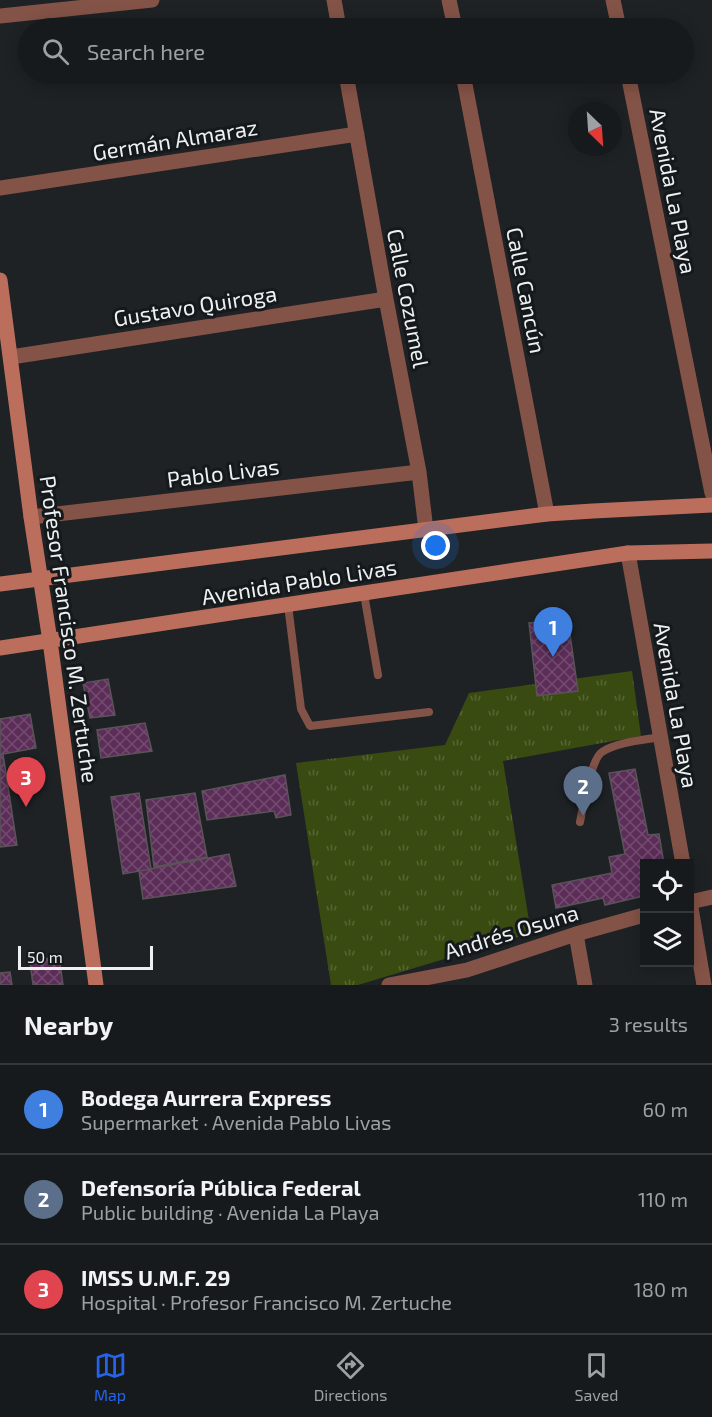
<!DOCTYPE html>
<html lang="en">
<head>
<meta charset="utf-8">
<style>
	:root { --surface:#161a1c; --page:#232729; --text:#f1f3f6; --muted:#9ea1a3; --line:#35383b; --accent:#2563eb }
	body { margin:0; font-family:"Exo 2",sans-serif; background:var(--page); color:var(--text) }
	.controls { position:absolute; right:18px; bottom:18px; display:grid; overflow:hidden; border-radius:0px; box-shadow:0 3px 15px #0003 }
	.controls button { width:54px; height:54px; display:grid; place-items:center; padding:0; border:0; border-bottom:2px solid var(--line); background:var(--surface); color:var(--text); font:30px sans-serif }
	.compass { position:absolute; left:568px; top:102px; width:54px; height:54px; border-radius:50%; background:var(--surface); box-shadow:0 3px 15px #0003; rotate:155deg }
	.scale { position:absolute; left:18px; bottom:15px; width:135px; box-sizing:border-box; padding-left:6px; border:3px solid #eef1f2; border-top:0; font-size:16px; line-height:21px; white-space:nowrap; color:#eef1f2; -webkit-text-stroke:4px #15191b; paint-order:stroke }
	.you { position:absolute; left:436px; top:546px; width:21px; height:21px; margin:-15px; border:4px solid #fff; border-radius:50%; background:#1a73e8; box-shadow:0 0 0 9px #1a73e833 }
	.badge { display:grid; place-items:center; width:39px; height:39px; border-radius:50%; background:var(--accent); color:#fff; font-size:20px; font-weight:700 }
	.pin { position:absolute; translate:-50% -50px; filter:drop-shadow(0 2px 3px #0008) }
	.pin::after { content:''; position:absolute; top:32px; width:21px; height:18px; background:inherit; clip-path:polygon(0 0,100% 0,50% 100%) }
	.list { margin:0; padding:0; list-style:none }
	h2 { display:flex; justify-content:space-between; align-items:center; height:78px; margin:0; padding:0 24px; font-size:26px }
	h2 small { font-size:20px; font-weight:400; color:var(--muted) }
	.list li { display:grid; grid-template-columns:39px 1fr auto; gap:18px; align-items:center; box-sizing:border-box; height:90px; padding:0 24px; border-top:2px solid var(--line) }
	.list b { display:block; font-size:22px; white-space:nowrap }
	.list p { margin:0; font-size:20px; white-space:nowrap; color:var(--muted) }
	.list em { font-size:20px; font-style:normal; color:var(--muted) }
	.icon { flex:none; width:33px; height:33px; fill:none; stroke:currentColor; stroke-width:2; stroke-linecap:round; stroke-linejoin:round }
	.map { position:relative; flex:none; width:712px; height:985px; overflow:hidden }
	.search { position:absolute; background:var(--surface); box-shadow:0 3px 15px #0003; left:18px; right:18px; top:18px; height:66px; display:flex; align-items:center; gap:15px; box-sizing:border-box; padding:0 21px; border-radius:33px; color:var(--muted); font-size:22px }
	.sheet { height:348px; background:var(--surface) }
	nav { display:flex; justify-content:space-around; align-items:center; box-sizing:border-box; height:84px; border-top:2px solid var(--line); background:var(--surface); font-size:16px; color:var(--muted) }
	nav a { display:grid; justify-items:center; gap:3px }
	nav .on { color:var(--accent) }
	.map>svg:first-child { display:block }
	.park { fill:url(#park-tufts) }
	.building { fill:url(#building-cross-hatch); stroke:#585457; stroke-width:1.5 }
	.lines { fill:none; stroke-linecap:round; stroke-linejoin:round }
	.lane { stroke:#845347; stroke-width:8 }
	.street { stroke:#845347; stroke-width:15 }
	.secondary { stroke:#bc6e5c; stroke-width:15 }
	.labels { text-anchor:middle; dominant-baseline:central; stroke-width:6; stroke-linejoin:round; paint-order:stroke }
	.street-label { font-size:22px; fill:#eef1f2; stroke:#15191b }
</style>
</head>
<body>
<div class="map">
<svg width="712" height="985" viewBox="0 0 712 985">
	<defs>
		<pattern id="park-tufts" width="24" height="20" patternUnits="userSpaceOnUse" patternTransform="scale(1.5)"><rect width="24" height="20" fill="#394b11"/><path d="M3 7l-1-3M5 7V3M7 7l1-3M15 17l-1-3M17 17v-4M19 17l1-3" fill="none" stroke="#566534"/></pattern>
		<pattern id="building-cross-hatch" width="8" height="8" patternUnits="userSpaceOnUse" patternTransform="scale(1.5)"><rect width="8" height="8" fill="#5b2d58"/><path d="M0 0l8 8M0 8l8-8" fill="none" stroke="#734c70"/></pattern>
	</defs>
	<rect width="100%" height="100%" fill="#1e2225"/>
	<path class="park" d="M632,671L641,736L503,761L531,933L358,985H331L296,763L445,745L469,693Z"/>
	<path class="building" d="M568,620L578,691L537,696L529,623Z
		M108,679L115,715L90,718L83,683Z
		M30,714L36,748L3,754L17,845L0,847V719Z
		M145,723L152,751L101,758L97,730Z
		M635,769L648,835L659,834L664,864H644V896L605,905L603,898L556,908L552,885L612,873L609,857L625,854L609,773Z
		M285,775L291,815L276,818L274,811L207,820L202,791Z
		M139,793L151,869L123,874L111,797Z
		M195,793L207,857L154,867L146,800Z
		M229,854L236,886L143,899L139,871Z
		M59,956L63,985H33L30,962Z
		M10,972L12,985H0V973Z"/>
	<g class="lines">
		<path class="lane" d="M364,594L378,675
			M288,605L301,709L310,726L429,712
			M580,822C583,807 591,759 602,752C616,742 644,740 661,737"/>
		<path class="street" d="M334,0L339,28
			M449,0L455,28
			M613,0L619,28
			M0,16L152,0
			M346,74L386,299L419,472L426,530
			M463,74L547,514
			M628,74L712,493
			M0,188L357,134
			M11,357L386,299
			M31,517L419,472
			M628,553L683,864
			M690,902L704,985
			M690,902L712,897
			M576,934L585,985
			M389,985L467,970L576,934L644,915"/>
		<path class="secondary" d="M0,280L31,517L50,641L96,985
			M0,584L547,514L593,511L712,505
			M0,648L628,553L712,551"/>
	</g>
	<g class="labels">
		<g class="street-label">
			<text transform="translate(175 139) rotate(-9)">Germán Almaraz</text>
			<text transform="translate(674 191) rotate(79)">Avenida La Playa</text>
			<text transform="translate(527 290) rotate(79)">Calle Cancún</text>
			<text transform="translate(409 298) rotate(79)">Calle Cozumel</text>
			<text transform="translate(195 305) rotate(-9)">Gustavo Quiroga</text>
			<text transform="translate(223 472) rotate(-7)">Pablo Livas</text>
			<text transform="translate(299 581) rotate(-9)">Avenida Pablo Livas</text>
			<text transform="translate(70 629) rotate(82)">Profesor Francisco M. Zertuche</text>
			<text transform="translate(677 705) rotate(80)">Avenida La Playa</text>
			<text transform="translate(511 931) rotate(-17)">Andrés Osuna</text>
		</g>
	</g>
</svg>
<div class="controls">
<button><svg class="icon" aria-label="locate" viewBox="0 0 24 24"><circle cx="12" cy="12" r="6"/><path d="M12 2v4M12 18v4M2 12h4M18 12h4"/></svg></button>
<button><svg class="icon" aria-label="layers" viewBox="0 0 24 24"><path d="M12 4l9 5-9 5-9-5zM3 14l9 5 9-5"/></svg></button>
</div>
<svg class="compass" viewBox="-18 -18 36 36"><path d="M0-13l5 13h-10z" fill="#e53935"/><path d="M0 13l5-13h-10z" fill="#9ea1a3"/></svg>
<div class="scale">50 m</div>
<div class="you"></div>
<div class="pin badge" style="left:553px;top:657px;background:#3f7fe0">1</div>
<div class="pin badge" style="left:583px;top:816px;background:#5c6f8a">2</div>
<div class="pin badge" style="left:26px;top:807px;background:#e0444e">3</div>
<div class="search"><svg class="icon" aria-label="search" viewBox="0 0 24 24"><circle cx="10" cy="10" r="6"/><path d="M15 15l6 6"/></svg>Search here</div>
</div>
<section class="sheet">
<h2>Nearby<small>3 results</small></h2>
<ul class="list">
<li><span class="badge" style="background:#3f7fe0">1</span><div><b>Bodega Aurrera Express</b><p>Supermarket · Avenida Pablo Livas</p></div><em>60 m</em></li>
<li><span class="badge" style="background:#5c6f8a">2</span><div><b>Defensoría Pública Federal</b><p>Public building · Avenida La Playa</p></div><em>110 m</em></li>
<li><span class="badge" style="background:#e0444e">3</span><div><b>IMSS U.M.F. 29</b><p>Hospital · Profesor Francisco M. Zertuche</p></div><em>180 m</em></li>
</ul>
</section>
<nav>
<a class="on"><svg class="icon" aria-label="map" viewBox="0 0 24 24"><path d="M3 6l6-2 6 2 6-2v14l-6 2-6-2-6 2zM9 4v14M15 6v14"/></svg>Map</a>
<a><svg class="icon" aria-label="directions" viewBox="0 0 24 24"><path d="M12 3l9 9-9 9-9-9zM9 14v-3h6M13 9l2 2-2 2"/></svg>Directions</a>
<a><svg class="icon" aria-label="saved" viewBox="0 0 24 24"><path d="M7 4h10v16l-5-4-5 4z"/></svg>Saved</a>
</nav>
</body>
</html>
